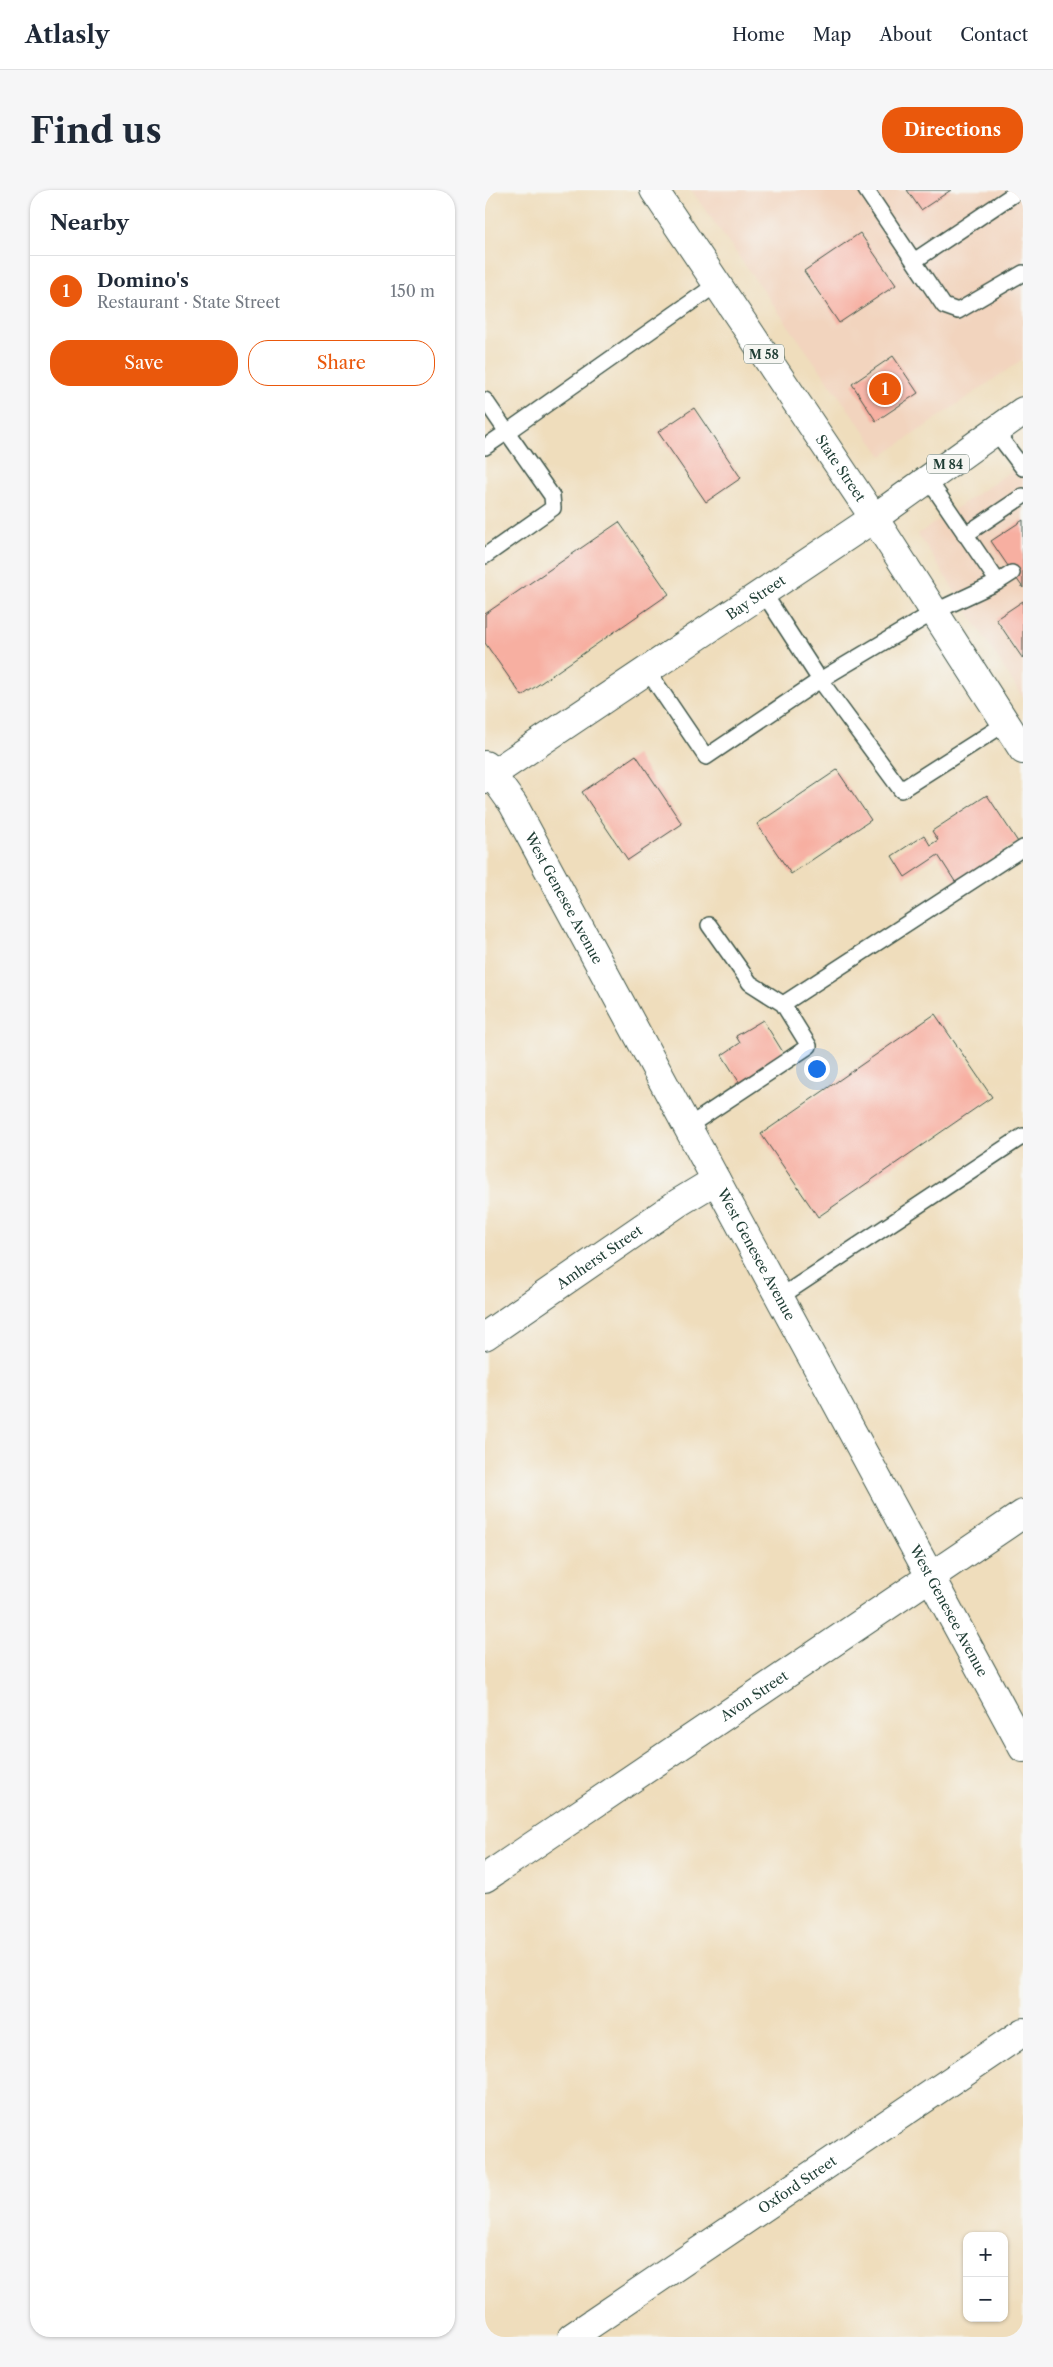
<!DOCTYPE html>
<html lang="en">
<head>
<meta charset="utf-8">
<style>
	:root { --surface:#fff; --page:#f6f6f7; --text:#1f2937; --muted:#747a83; --line:#e0e1e3; --accent:#ea580c }
	body { margin:0; font-family:"Libre Caslon Text",serif; background:var(--page); color:var(--text) }
	.controls { position:absolute; right:15px; bottom:15px; display:grid; overflow:hidden; border-radius:10px; box-shadow:0 1px 4px #0004 }
	.controls button { width:45px; height:45px; display:grid; place-items:center; padding:0; border:0; border-bottom:1px solid var(--line); background:var(--surface); color:var(--text); font:25px sans-serif }
	.you { position:absolute; left:331px; top:878px; width:18px; height:18px; margin:-12px; border:4px solid #fff; border-radius:50%; background:#1a73e8; box-shadow:0 0 0 8px #1a73e833 }
	.badge { display:grid; place-items:center; width:32px; height:32px; border-radius:50%; background:var(--accent); color:#fff; font-size:16px; font-weight:700 }
	.pin { position:absolute; translate:-50% -50%; border:2px solid #fff; box-shadow:0 1px 5px #0006 }
	.list { margin:0; padding:0; list-style:none }
	h2 { display:flex; justify-content:space-between; align-items:center; height:65px; margin:0; padding:0 20px; font-size:21px }
	h2 small { font-size:16px; font-weight:400; color:var(--muted) }
	.list li { display:grid; grid-template-columns:32px 1fr auto; gap:15px; align-items:center; box-sizing:border-box; height:70px; padding:0 20px; border-top:1px solid var(--line) }
	.list b { display:block; font-size:19px; white-space:nowrap }
	.list p { margin:0; font-size:16px; white-space:nowrap; color:var(--muted) }
	.list em { font-size:16px; font-style:normal; color:var(--muted) }
	.actions { display:flex; gap:10px; padding:15px 20px }
	.actions a { flex:1; padding:11px 0; border:1px solid var(--accent); border-radius:20px; text-align:center; font-size:18px; color:var(--accent) }
	.actions .main { background:var(--accent); color:#fff }
	.map { position:relative; flex:none; width:538px; height:2147px; overflow:hidden; border-radius:20px }
	header { display:flex; align-items:center; gap:30px; box-sizing:border-box; height:70px; padding:0 25px; background:var(--surface); border-bottom:1px solid var(--line) }
	header strong { font-size:24px }
	nav { display:flex; gap:28px; margin-inline-start:auto; font-size:18px }
	.intro { display:flex; align-items:center; justify-content:space-between; box-sizing:border-box; height:120px; padding:0 30px }
	h1 { margin:0; font-size:35px }
	.button { padding:12px 22px; border-radius:20px; background:var(--accent); color:#fff; font-size:18px; font-weight:700 }
	main { display:flex; gap:30px; padding:0 30px }
	aside { flex:1; background:var(--surface); border-radius:20px; box-shadow:0 1px 4px #0004 }
	.map>svg:first-child { display:block }
	.built { fill:#f2d4be }
	.building { fill:#f7afa1 }
	.lines { fill:none; stroke-linecap:round; stroke-linejoin:round }
	.lane-casing { stroke:#3e5548; stroke-width:18 }
	.street-casing { stroke:#3e5548; stroke-width:30 }
	.secondary-casing { stroke:#3e5548; stroke-width:30 }
	.primary-casing { stroke:#3e5548; stroke-width:30 }
	.lane { stroke:#fff; stroke-width:15 }
	.street { stroke:#fff; stroke-width:28 }
	.secondary { stroke:#fff; stroke-width:28 }
	.primary { stroke:#fff; stroke-width:28 }
	.labels { text-anchor:middle; dominant-baseline:central; stroke-width:5; stroke-linejoin:round; paint-order:stroke }
	.shield { fill:#f6f6f2; stroke:#60746d; stroke-width:1 }
	.shield-label { font-size:12px; font-weight:bold; fill:#1f3d34 }
	.street-label { font-size:14px; fill:#1f3d34; stroke:#f6f6f2 }
</style>
</head>
<body>
<header>
<strong>Atlasly</strong>
<nav><a>Home</a><a>Map</a><a>About</a><a>Contact</a></nav>
</header>
<div class="intro"><h1>Find us</h1><a class="button">Directions</a></div>
<main>
<aside>
<h2>Nearby<small></small></h2>
<ul class="list">
<li><span class="badge">1</span><div><b>Domino's</b><p>Restaurant · State Street</p></div><em>150 m</em></li>
</ul>
<div class="actions"><a class="main">Save</a><a>Share</a></div>
</aside>
<div class="map">
<svg width="538" height="2147" viewBox="0 0 538 2147">
	<rect width="100%" height="100%" fill="#f6f6f2"/>
	<filter id="ink" filterUnits="userSpaceOnUse"><feTurbulence type="fractalNoise" baseFrequency=".02" numOctaves="2"/><feDisplacementMap in="SourceGraphic" scale="10" xChannelSelector="R" yChannelSelector="G"/><feConvolveMatrix kernelMatrix="1 2 1 2 8 2 1 2 1" color-interpolation-filters="sRGB"/></filter>
	<filter id="wash" filterUnits="userSpaceOnUse"><feTurbulence type="fractalNoise" baseFrequency=".0096" numOctaves="4" result="noise"/><feDisplacementMap in="SourceGraphic" scale="20" xChannelSelector="R" yChannelSelector="G"/><feGaussianBlur stdDeviation="1.12" result="paint"/><feColorMatrix in="noise" values="0 0 0 0 0 0 0 0 0 0 0 0 0 0 0 0 0 1.4 0 .05"/><feComposite in="paint" operator="in"/></filter>
	<g filter="url(#wash)">
		<rect width="100%" height="100%" fill="#efddbc"/>
		<path class="built" d="M206,0H538V169L397,266Z
			M538,273V508L433,344Z"/>
		<g id="blocks">
			<path class="building" d="M422,0H466L436,20Z
				M375,43L411,95L354,133L319,81Z
				M408,166L433,203L391,231L367,194Z
				M209,218L256,288L221,312L173,242Z
				M538,330V398L506,351Z
				M134,332L184,404L37,506L0,453V424Z
				M538,411V469L511,429Z
				M151,565L197,634L143,670L97,602Z
				M352,580L386,630L306,684L272,634Z
				M502,605L533,652L471,693L453,665L420,687L407,666L439,645L445,655L453,650L447,641Z
				M450,824L507,907L333,1027L276,944Z
				M278,830L301,867L256,895L237,865L255,853L251,846Z"/>
		</g>
	</g>
	<g filter="url(#ink)">
		<use href="#blocks" fill-opacity="0" stroke="#3e5548" stroke-width="1"/>
		<g class="lines">
			<g class="lane-casing">
				<path id="lane" d="M381,0L459,116L473,121L538,83
					M429,71L535,0
					M0,210L22,242L0,257
					M510,241L538,278
					M480,345L538,306
					M0,366L68,318L67,306L22,242L232,94
					M513,392L527,383
					M278,402L335,490L449,422L513,392L443,289
					M162,480L221,567L335,490L416,600L521,533
					M298,814L538,658
					M202,937L324,856L298,814L265,793L224,735
					M295,1107L538,946"/>
			</g>
			<g class="street-casing">
				<g id="street">
					<path id="s1" d="M0,1146L193,1013L231,990"/>
					<path id="s2" d="M0,1688L538,1324"/>
					<path id="s3" d="M87,2147L538,1842"/>
				</g>
			</g>
			<g class="secondary-casing">
				<g id="secondary">
					<path id="s4" d="M0,575L28,614L538,1558"/>
					<path id="s5" d="M0,589L389,328"/>
				</g>
			</g>
			<g class="primary-casing">
				<g id="primary">
					<path id="s6" d="M169,0L389,328L538,560"/>
					<path d="M389,328L538,221"/>
				</g>
			</g>
			<use href="#lane" class="lane"/>
			<use href="#street" class="street"/>
			<use href="#secondary" class="secondary"/>
			<use href="#primary" class="primary"/>
		</g>
	</g>
	<g class="labels">
		<g class="shield">
			<rect x="259" y="154.5" width="40" height="19" rx="4"/>
			<rect x="442" y="264.5" width="42" height="19" rx="4"/>
		</g>
		<g class="shield-label">
			<text x="279" y="164">M 58</text>
			<text x="463" y="274">M 84</text>
		</g>
		<g class="street-label">
			<text stroke="none"><textPath href="#s6" startOffset="335">State Street</textPath></text>
			<text stroke="none"><textPath href="#s5" startOffset="326">Bay Street</textPath></text>
			<text stroke="none"><textPath href="#s4" startOffset="155">West Genesee Avenue</textPath></text>
			<text stroke="none"><textPath href="#s4" startOffset="560">West Genesee Avenue</textPath></text>
			<text stroke="none"><textPath href="#s1" startOffset="139">Amherst Street</textPath></text>
			<text stroke="none"><textPath href="#s4" startOffset="965">West Genesee Avenue</textPath></text>
			<text stroke="none"><textPath href="#s2" startOffset="325">Avon Street</textPath></text>
			<text stroke="none"><textPath href="#s3" startOffset="272">Oxford Street</textPath></text>
		</g>
	</g>
</svg>
<div class="controls">
<button>+</button>
<button>−</button>
</div>
<div class="you"></div>
<div class="pin badge" style="left:400px;top:199px">1</div>
</div>
</main>
</body>
</html>
